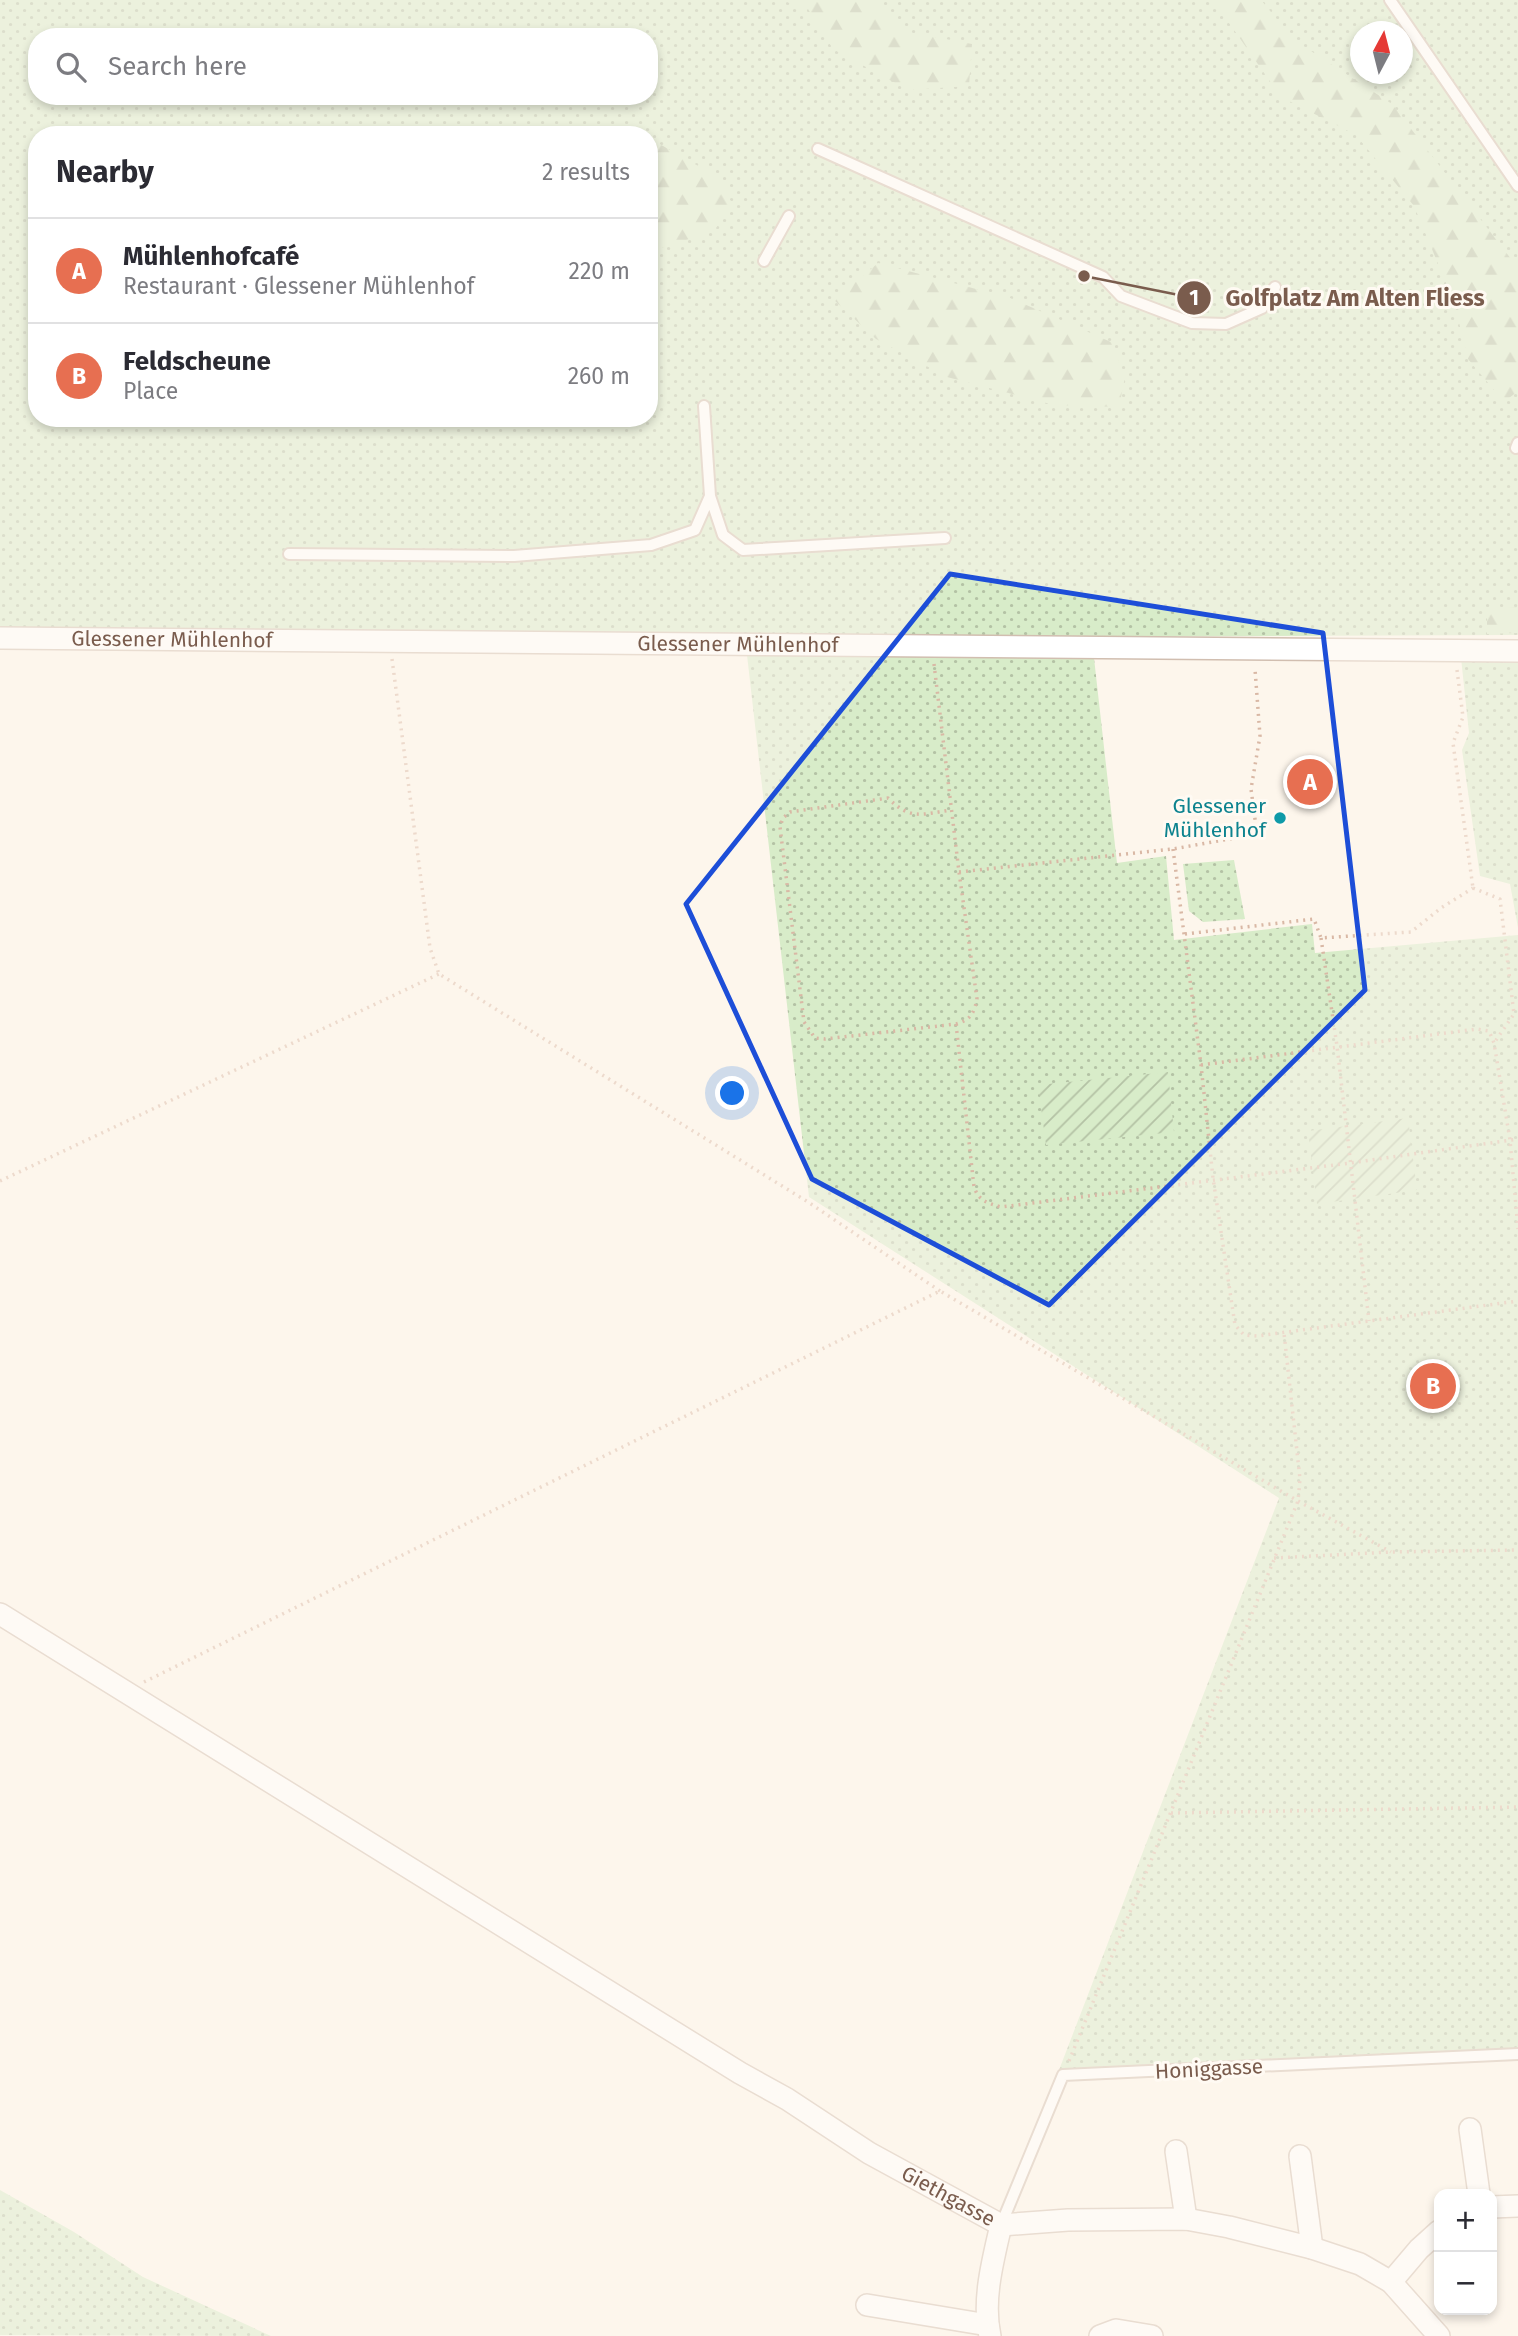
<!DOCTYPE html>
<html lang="en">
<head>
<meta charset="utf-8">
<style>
	:root { --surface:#fff; --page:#f7f7f7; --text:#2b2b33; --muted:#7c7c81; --line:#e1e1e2; --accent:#e76f51 }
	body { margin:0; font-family:"Fira Sans",sans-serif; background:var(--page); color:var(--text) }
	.controls { position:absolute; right:21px; bottom:21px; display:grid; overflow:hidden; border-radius:14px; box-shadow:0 4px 10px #0003 }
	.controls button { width:63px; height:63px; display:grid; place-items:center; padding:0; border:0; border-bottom:2px solid var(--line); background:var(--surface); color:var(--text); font:35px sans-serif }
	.compass { position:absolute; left:1350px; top:21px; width:63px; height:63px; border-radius:50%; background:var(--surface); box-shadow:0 4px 10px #0003; rotate:7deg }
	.you { position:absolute; left:733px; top:1094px; width:24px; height:24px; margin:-18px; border:5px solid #fff; border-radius:50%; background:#1a73e8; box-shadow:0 0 0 10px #1a73e833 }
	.badge { display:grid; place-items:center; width:46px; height:46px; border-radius:50%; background:var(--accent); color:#fff; font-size:23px; font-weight:700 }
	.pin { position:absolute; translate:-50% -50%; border:4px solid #fff; box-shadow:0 2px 7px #0006 }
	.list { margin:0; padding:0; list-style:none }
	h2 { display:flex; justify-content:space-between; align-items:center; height:91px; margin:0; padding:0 28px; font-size:30px }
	h2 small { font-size:23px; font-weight:400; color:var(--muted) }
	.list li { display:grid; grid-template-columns:46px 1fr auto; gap:21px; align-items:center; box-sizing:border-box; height:105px; padding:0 28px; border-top:2px solid var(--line) }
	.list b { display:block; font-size:26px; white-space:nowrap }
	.list p { margin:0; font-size:23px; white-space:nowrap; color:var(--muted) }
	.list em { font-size:23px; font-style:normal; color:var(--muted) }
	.icon { flex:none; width:38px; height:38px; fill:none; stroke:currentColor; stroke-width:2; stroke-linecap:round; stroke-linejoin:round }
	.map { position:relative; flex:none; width:1518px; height:2336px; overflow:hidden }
	.search { position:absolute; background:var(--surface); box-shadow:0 4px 10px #0003; left:28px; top:28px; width:630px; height:77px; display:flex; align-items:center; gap:18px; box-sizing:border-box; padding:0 24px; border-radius:28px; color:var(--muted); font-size:26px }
	.panel { position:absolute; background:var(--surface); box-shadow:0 4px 10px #0003; left:28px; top:126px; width:630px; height:301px; border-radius:28px }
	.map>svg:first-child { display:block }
	.grass { fill:url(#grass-dots); fill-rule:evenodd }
	.forest { fill:url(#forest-firs) }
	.garden { fill:url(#garden-furrows) }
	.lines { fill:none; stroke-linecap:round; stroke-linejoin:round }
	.lane-casing { stroke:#d1beb0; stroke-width:14 }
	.street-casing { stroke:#d1beb0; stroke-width:24 }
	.path { stroke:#d9b8a5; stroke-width:3.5; stroke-dasharray:2 5; stroke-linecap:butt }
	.lane { stroke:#fff; stroke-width:10 }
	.street { stroke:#fff; stroke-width:21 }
	.marked { fill:none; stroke:#1d4ed8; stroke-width:5; stroke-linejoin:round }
	.culture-dot { fill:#0f9aa8; stroke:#fffaf3; stroke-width:2.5 }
	.labels { text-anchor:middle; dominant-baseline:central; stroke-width:6; stroke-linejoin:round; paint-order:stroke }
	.street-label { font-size:21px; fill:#7a5c4d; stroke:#fffaf3 }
	.culture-label { font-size:21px; fill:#0d838f; stroke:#fffaf3; text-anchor:end }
	.leader { fill:none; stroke:#7a5c4d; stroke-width:2.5 }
	.callout-dot { fill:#7a5c4d; stroke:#fffaf3; stroke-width:2.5 }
	.mark-label { font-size:21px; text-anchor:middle; font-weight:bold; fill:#fff }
	.callout-label { font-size:23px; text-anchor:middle; font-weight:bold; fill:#7a5c4d; stroke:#fffaf3; stroke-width:6; stroke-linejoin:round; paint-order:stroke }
</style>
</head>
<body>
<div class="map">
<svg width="1518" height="2336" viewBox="0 0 1518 2336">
	<defs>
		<pattern id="grass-dots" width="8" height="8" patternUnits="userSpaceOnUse" patternTransform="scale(1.75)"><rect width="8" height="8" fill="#d8ecc9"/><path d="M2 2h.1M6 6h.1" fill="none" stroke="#b4c2a5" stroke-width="1.8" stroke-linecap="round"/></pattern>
		<pattern id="forest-firs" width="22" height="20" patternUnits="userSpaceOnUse" patternTransform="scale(1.75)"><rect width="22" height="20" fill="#d8ecc9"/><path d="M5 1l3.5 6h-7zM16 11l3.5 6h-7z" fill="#b4c2a5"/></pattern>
		<pattern id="garden-furrows" width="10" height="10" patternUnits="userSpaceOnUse" patternTransform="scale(1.75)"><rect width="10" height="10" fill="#d8ecc9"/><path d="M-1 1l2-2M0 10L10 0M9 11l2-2" fill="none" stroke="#b4c2a5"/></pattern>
	</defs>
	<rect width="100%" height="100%" fill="#fdf6ec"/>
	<path class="grass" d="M0,0H1518V635L747,638L0,632ZM1360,32H1402V74H1360ZM37,37H649V96H37ZM37,135H649V418H37Z
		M747,655L1094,658L1117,863L1166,856L1174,940L1312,924L1315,953L1518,935V2048L1059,2070L1279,1498L809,1197Z
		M1461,658L1518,659V928L1510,884L1480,876L1462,750L1469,733Z
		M1234,860L1245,919L1203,922L1189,911L1183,864Z
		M0,2190L74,2232L143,2277L271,2336L0,2335Z"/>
	<path class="forest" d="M781,0H875L902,31L972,44L969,86L908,90L833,49L808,9Z
		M1213,0H1261L1294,40L1392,104L1518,268V391L1504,402L1468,359L1454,302L1414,206L1356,135L1281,97Z
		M649,138L721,179L732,204L714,231L649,252Z
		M878,263L1010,298L1111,342L1125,377L1119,407L1054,405L947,377L876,339L834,300Z
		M1518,607V633L1487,634V610Z"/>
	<path class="garden" d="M1168,1072L1174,1132L1046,1145L1038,1085Z
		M1408,1118L1417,1190L1317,1204L1308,1131Z"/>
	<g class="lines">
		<g class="lane-casing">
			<path id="lane" d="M1390,0L1518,186
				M818,149L1103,277L1121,296L1192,323L1226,324L1262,308L1275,287
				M764,261L789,216
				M1516,448L1518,443
				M710,496L723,535L743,550L945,538
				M289,554L514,556L651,545L695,530L710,496L704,406
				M1001,2225L1063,2075L1518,2054"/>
		</g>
		<g class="street-casing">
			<g id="street">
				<path id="s1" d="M0,638L1518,651"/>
				<path id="s2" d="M0,1614L740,2073L787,2099L869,2153L1001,2225L1068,2220L1186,2219L1229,2227L1312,2248L1360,2264L1391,2282L1439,2336"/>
				<path d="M1470,2129L1479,2194"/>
				<path d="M1176,2151L1186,2219"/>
				<path d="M1300,2156L1312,2248"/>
				<path d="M1492,2207L1518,2206"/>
				<path d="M1391,2282L1419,2249L1439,2231"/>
				<path d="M867,2305L988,2325"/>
				<path d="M990,2336C982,2300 993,2260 1001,2225"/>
				<path d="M1100,2336L1116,2330L1152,2336"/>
			</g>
		</g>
		<path class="path" d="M392,659L430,948L439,974L808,1202L940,1291
			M934,664L959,872L977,999C974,1014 970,1020 956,1024L825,1039L815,1038L804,1022L780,827L783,818L790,812L888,798C911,821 922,814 951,810
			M1457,670L1463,717L1453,743L1473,888
			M1173,849L1201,1065L1213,1178L1235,1325L1244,1335L1257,1336L1518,1301
			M959,872L1173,849L1257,834L1251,789L1260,736L1255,669
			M1473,888L1500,899L1514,1014L1494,1043
			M1185,934L1314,919L1321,938L1411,932L1441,908L1473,888
			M1321,938L1337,1046L1369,1321
			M956,1024L974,1187C979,1201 987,1203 1001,1207L1350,1163L1518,1139
			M1201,1065L1477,1029L1489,1031L1494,1043L1510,1140L1518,1229
			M0,1181L439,974
			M1274,1558L1391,1552L1518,1550
			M144,1682L940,1291L1298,1501L1391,1552
			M1171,1813L1518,1807
			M1069,2061L1298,1501L1300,1479L1284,1333"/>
		<use href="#lane" class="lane"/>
		<use href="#street" class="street"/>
	</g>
	<path d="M0 0H1518V2336H0ZM950,574L1323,633L1365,990L1049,1305L812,1179L686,904Z" fill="#fdf6ec" fill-opacity=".55" fill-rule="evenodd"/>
	<path class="marked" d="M950,574L1323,633L1365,990L1049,1305L812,1179L686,904Z"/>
	<circle class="culture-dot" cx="1280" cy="818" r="7"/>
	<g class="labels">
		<g class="street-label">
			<text stroke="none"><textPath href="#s1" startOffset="172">Glessener Mühlenhof</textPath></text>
			<text stroke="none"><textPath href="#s1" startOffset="738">Glessener Mühlenhof</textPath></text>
			<text transform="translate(1209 2069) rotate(-3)">Honiggasse</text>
			<text stroke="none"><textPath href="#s2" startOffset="1113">Giethgasse</textPath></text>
		</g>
		<g class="culture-label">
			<text x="1266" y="806">Glessener<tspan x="1266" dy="24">Mühlenhof</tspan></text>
		</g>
	</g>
	<path class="leader" d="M1084 276L1194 298"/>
	<g class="callout-dot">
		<circle cx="1084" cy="276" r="7"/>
		<circle cx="1194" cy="298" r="18"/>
	</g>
	<g class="mark-label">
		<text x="1194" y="305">1</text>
	</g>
	<g class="callout-label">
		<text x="1355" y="306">Golfplatz Am Alten Fliess</text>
	</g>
</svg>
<div class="controls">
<button>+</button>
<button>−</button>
</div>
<svg class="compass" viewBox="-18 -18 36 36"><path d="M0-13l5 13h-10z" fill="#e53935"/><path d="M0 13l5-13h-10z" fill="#7c7c81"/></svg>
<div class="you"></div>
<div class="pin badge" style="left:1310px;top:782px">A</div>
<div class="pin badge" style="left:1433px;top:1386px">B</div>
<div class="search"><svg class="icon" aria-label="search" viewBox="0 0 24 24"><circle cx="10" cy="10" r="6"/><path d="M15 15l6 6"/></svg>Search here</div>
<section class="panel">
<h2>Nearby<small>2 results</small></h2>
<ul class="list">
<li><span class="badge">A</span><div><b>Mühlenhofcafé</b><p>Restaurant · Glessener Mühlenhof</p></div><em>220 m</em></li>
<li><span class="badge">B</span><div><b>Feldscheune</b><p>Place</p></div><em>260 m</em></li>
</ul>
</section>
</div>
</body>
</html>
